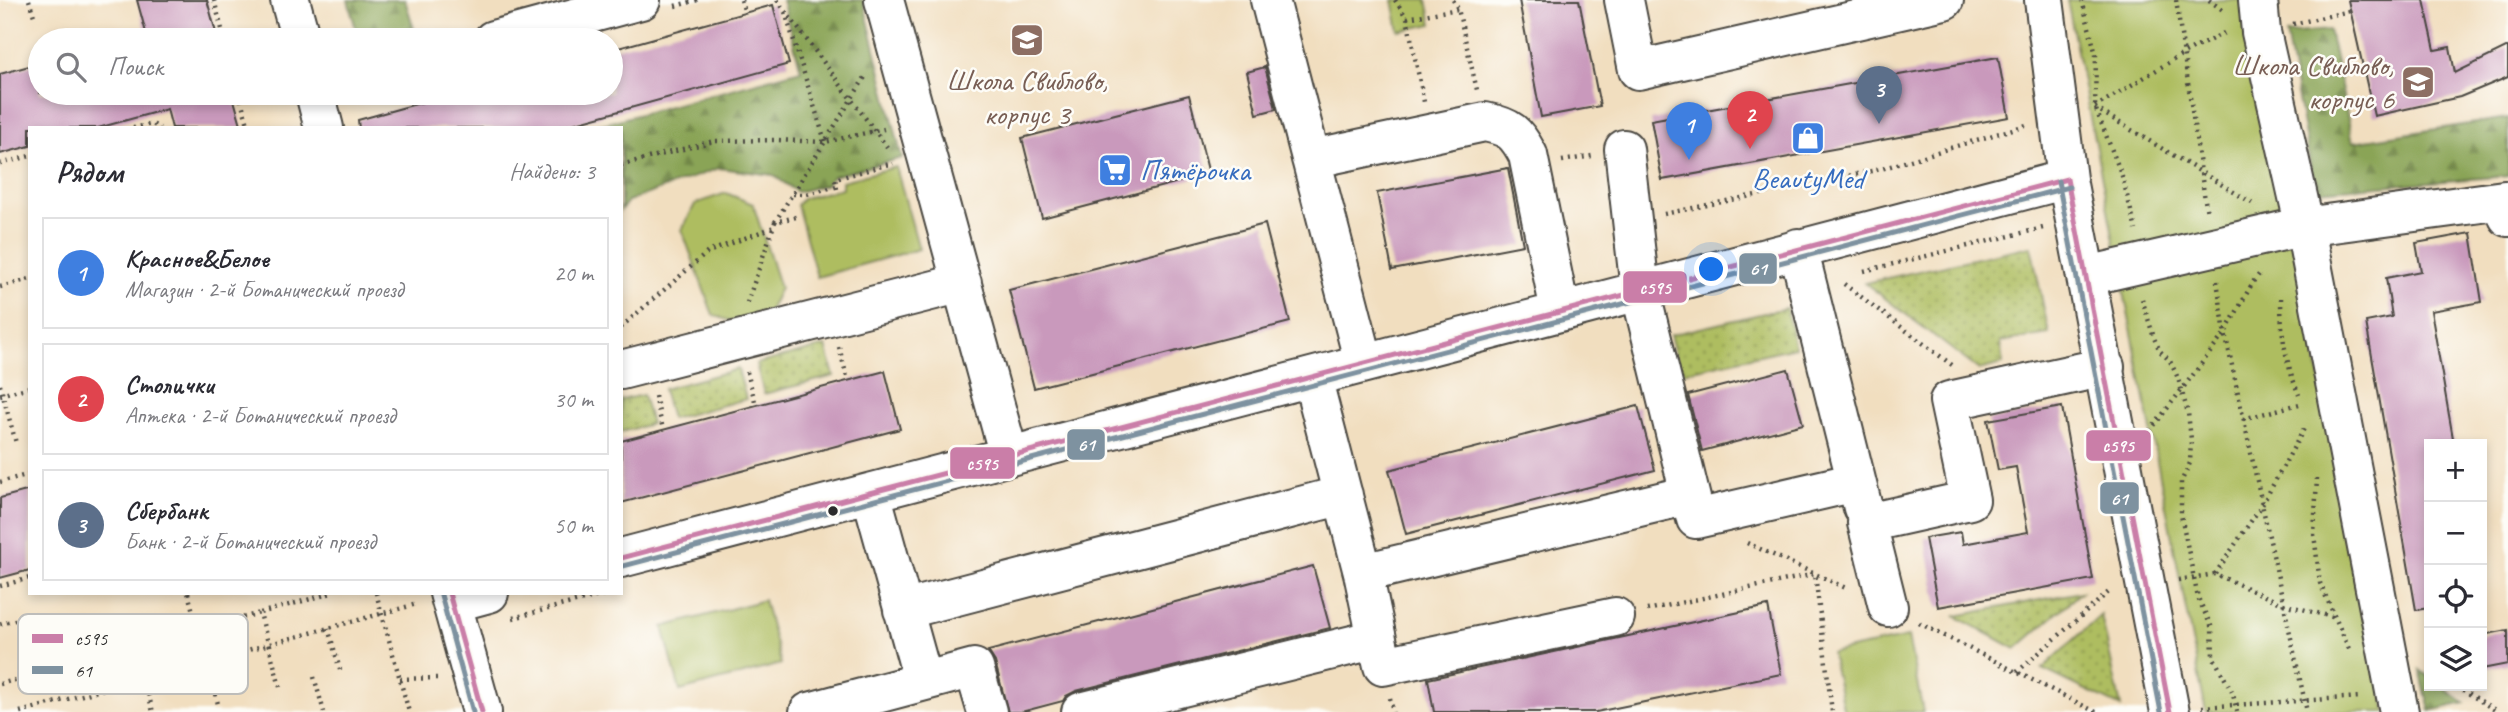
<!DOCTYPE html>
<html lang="ru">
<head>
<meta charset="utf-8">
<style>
	:root { --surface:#fff; --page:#f7f7f7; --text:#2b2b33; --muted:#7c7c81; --line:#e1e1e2; --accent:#d93025 }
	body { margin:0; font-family:Caveat,sans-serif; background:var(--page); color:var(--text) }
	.controls { position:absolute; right:21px; bottom:21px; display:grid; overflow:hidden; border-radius:0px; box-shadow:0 4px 10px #0003 }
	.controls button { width:63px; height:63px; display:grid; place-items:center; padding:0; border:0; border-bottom:2px solid var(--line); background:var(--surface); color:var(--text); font:35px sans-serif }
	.you { position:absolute; left:1712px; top:270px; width:24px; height:24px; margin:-18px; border:5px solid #fff; border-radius:50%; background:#1a73e8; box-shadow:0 0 0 10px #1a73e833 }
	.badge { display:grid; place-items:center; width:46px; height:46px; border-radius:50%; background:var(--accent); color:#fff; font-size:23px; font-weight:700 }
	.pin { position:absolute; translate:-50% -58px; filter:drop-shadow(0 2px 4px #0008) }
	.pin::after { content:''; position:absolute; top:37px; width:24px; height:21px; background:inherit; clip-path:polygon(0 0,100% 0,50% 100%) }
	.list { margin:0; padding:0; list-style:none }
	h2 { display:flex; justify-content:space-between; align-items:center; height:91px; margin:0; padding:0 28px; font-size:30px }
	h2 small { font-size:23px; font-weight:400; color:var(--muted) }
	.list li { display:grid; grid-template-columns:46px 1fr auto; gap:21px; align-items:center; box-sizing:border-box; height:112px; margin:0 14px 14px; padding:0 14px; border:2px solid var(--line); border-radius:0px }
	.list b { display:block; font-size:26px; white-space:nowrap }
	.list p { margin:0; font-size:23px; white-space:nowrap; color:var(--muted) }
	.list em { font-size:23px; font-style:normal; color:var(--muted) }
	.icon { flex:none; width:38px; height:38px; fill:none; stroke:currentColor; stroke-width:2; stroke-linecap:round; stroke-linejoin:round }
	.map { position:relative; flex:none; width:2508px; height:712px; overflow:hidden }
	.search { position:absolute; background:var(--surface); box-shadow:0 4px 10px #0003; left:28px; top:28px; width:595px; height:77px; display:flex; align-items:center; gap:18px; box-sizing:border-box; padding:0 24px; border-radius:38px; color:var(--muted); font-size:26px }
	.panel { position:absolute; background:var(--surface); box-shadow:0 4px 10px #0003; left:28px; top:126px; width:595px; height:469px; border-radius:0px }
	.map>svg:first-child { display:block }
	.grass { fill:url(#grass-dots); stroke:#6c7446; stroke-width:2 }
	.forest { fill:url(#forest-firs); stroke:#5a6840; stroke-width:2 }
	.park { fill:#aebd60; stroke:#6c7446; stroke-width:2 }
	.building { fill:#c999bc }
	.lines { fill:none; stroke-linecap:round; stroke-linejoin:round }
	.minor-casing { stroke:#494641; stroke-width:42 }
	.path { stroke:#494641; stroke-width:4.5; stroke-dasharray:2 5; stroke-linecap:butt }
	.minor { stroke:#fff; stroke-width:38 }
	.bus-1-casing { stroke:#fdfcf7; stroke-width:10 }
	.bus-2-casing { stroke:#fdfcf7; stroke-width:10 }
	.bus-1 { stroke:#ca7ea8; stroke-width:5 }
	.bus-2 { stroke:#7e92a0; stroke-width:5 }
	.bus-dot { fill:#2b2b2b; stroke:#fdfcf7; stroke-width:2.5 }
	.labels { text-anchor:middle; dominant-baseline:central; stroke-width:5; stroke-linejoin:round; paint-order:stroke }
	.education-label { font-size:30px; fill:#785e54; stroke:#fdfcf7; text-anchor:end }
	.shop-label { font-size:30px; fill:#366cbe; stroke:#fdfcf7; text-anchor:start }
	.key { fill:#fdfcf7; stroke:#bebdba; stroke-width:2 }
	.key-label { font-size:19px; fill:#2b2b2b }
	.line-badge { stroke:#fdfcf7; stroke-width:2.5 }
	.badge-label { font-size:19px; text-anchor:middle; font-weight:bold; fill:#fff }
</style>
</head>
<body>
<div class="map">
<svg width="2508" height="712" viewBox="0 0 2508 712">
	<defs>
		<pattern id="grass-dots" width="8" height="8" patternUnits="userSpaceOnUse" patternTransform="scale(1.75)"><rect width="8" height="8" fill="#aebd60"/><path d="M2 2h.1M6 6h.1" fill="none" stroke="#8e9a4f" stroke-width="1.8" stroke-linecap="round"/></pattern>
		<pattern id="forest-firs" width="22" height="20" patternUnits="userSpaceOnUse" patternTransform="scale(1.75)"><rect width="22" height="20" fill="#8aa456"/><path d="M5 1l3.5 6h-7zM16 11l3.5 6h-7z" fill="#718647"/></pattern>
	</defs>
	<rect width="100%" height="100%" fill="#fdfcf7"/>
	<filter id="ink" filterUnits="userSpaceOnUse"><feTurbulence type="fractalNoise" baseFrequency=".0143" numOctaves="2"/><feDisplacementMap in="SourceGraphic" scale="14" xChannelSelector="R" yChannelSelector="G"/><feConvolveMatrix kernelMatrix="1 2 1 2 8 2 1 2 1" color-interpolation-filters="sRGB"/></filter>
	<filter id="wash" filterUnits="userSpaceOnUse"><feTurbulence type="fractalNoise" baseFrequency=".00686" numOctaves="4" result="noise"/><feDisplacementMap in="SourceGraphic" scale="28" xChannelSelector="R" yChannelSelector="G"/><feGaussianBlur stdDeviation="1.57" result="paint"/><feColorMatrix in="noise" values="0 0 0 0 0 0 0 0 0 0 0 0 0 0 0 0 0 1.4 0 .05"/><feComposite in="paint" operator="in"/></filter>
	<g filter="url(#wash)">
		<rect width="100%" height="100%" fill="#f1debf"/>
		<path class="grass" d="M2031,246L2049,334L2000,342L2003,364L1979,370L1865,283Z
			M1786,308L1795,347L1680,373L1670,335Z
			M826,346L834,376L764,394L756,364Z
			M738,369L746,399L671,419L663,389Z
			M643,395L651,424L621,432V400Z
			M2081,592L2016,649L1955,616H1956Z
			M2101,615L2121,707L2042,669Z"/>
		<path class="forest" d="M348,0H405L415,32L381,40H359Z
			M782,0H863L902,158L833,176L825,185L797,192L773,175L719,168L628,201L621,210V128H589L801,70Z
			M2329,30L2353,142L2508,118V176L2315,191L2286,34Z
			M2420,670L2429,677V686H2441L2465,703L2430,711Z"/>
		<path class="park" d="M1393,0H1427L1432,24L1399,31Z
			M2067,0H2245L2386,712H2206Z
			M896,167L919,249L817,277L797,205L802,199L842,188V181Z
			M726,193L753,204L780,288L769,311L736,323L713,315L682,230L695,204Z
			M764,600L781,664L680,691L663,627Z
			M1908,637L1923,712H1844L1831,653Z"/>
		<g id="blocks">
			<path class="building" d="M137,0H207L218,40H148Z
				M1519,0H1579L1600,106L1541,117Z
				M2348,0H2424L2435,50L2450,47L2455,73L2508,47V77L2460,97L2374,116Z
				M773,5L789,64L558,128H359L358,120L456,93H611V50Z
				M1998,57L2009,117L1662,180L1651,120Z
				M40,63V93H232L242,128H172L167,109L98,128H30V146L0,154V74Z
				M1265,67L1276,109L1257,114L1247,72Z
				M1189,95L1209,174L1042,218L1022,138Z
				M1508,168L1523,245L1392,270L1377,193Z
				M1265,224L1290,322L1034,388L1009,290Z
				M2471,233L2482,302L2431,311L2454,444H2429V608L2416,610L2366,322L2392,317L2386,278L2421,271L2416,243Z
				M1788,369L1803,424L1702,451L1688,395Z
				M885,371L900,429L621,503V441Z
				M1638,406L1655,470L1406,534L1389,470Z
				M2062,407L2093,579L1938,607L1925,538L1961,532L1963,544L2028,532L2016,467L1998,470L1988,420Z
				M30,490V570L0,578V498Z
				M1313,566L1330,628L1076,691L1066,696L1063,701L1021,712H1008L995,662L988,651Z
				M1768,606L1781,674L1596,712H1434L1428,679Z
				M2508,630V664L2482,669V635Z"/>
		</g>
	</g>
	<g filter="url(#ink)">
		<use href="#blocks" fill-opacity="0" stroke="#494641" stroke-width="2"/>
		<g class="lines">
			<g class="minor-casing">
				<path id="minor" d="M290,0L301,40
					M884,0L1009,456
					M1270,0L1364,363
					M1624,0L1638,70L1944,0
					M2044,0L2067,179L2170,712
					M2258,0L2261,32L2305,228L2399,712
					M493,40L641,0
					M315,93L324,128
					M1624,149L1640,290L1696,519L1856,482
					M1311,159L1485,122C1510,127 1516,132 1528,155L1560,311
					M1798,248L1863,508
					M2087,276L2296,228L2504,200L2508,217
					M621,370L962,283
					M871,493L923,680
					M621,558L2067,179
					M1363,573L1689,495
					M449,593L482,712
					M452,603L489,593
					M1888,607L1867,523L1970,500L1949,401L2105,367
					M903,610L1343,495
					M1377,639L1383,666L1615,617
					M809,712L974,668L987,712
					M1081,712L1377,639L1363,573L1312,377"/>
			</g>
			<path class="path" d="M29,0L34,16
				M214,0L225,40
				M741,0L745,13
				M777,0L887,147
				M1395,0L1407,18L1424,102
				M1453,0L1458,9L1477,90
				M2082,0L2096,55L2095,107L2122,176L2136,230
				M2176,0L2207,214
				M2209,0L2224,11
				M675,6L698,0
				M785,12L825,141
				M1407,18L1458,9
				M2293,24L2350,11
				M239,93L249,128
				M351,96L362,93
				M2095,107L2183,54L2226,32
				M2095,108L2252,203
				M133,128L152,124L160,128
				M1562,161L1592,156
				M0,164L30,156
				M621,165L714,141L776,140L825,142L884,129
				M837,189L835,179L893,163
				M793,194H807L837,186
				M1664,214L1881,169L2026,125
				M775,222L867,74
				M1864,271L2043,228
				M2217,281L2225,333L2307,712
				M1844,284L1952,365
				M0,287L30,279
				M2281,298C2281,335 2285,361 2299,395
				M2142,299L2154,338L2160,351L2170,361L2178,378L2188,413L2191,439L2190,463L2181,482V515L2198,598L2212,628L2213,656L2233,694L2237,712
				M747,303L775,222L800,216
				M621,327L708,252L774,227
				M839,347L848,381
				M747,372L756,405
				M0,385L16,443
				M0,395L30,387
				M655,396L663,429
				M2243,419L2303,403
				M2150,431L2225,333L2253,282L2261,272
				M2317,478L2314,534L2320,583L2349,649
				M0,482L30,474
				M1747,543L1848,589
				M2215,574L2262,505L2306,425
				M2178,580L2215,574L2283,604L2336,618
				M0,586L30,578
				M188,593L218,704
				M376,593L409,712
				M1647,610L1815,574L1832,712
				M513,618L610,593
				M1919,623L2096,712
				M0,624L38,614
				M328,628L340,670
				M136,647L153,712
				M2017,672L2111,590
				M314,677L324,712
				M400,679L437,678
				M0,684L260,613
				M2457,686L2498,712
				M280,687L260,613L332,593
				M1390,698L1393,712
				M2202,707L2361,697
				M20,712L417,604"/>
			<use href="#minor" class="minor"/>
			<g class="bus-1-casing">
				<path id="bus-1" d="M2067,179L2170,712
					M621,558L2067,179
					M449,593L482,712"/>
			</g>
			<g class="bus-2-casing">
				<path id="bus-2" d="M2058,181L2161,712
					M623,566L2069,187
					M441,595L473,712"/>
			</g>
			<use href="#bus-1" class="bus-1"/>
			<use href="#bus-2" class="bus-2"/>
		</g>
	</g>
	<defs>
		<g id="school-square" transform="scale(1.75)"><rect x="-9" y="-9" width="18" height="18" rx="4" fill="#8d6e63" stroke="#fdfcf7"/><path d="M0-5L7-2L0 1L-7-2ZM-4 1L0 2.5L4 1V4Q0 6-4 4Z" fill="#fff"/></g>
		<g id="shop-square" transform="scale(1.75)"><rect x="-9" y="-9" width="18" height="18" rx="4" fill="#3f7fe0" stroke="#fdfcf7"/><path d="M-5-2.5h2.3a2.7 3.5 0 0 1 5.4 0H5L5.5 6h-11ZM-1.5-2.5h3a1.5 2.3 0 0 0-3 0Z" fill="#fff"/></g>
		<g id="supermarket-square" transform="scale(1.75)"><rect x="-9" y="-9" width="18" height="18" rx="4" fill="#3f7fe0" stroke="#fdfcf7"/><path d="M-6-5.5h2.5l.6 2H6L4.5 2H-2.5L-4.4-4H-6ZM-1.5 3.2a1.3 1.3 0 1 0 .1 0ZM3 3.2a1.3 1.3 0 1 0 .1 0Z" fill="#fff"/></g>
	</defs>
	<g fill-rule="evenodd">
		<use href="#school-square" x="1027" y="40"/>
		<use href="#school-square" x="2418" y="82"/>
		<use href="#shop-square" x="1808" y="138"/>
		<use href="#supermarket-square" x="1115" y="170"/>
	</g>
	<circle class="bus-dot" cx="833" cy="511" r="6"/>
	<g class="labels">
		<g class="education-label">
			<text x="2394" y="65">Школа Свиблово,<tspan x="2394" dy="34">корпус 6</tspan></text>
			<text x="1027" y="80" text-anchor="middle">Школа Свиблово,<tspan x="1027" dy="34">корпус 3</tspan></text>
		</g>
		<g class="shop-label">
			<text x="1140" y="170">Пятёрочка</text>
			<text x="1808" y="178" text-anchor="middle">BeautyMed</text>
		</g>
	</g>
	<rect x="18" y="614" width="230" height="80" rx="10" class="key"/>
	<rect x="32" y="634" width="31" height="9" fill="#ca7ea8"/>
	<rect x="32" y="666" width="31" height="8" fill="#7e92a0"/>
	<g class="key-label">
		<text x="75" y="645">с595</text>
		<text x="75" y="677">61</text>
	</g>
	<g class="line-badge">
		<rect x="1738" y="252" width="40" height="33" rx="7" fill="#7e92a0"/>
		<rect x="1622" y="270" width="66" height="34" rx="7" fill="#ca7ea8"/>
		<rect x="1066" y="428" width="40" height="33" rx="7" fill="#7e92a0"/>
		<rect x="2085" y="429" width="67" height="33" rx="7" fill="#ca7ea8"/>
		<rect x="949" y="446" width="67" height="34" rx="7" fill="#ca7ea8"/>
		<rect x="2099" y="481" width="41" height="34" rx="7" fill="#7e92a0"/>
	</g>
	<g class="badge-label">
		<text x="1758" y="275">61</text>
		<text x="1655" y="294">с595</text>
		<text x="1086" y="451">61</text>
		<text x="2118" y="452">с595</text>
		<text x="982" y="470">с595</text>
		<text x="2119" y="505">61</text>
	</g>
</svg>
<div class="controls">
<button>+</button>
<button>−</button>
<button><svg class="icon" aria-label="locate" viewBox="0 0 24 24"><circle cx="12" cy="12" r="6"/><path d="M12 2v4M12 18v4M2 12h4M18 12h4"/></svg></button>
<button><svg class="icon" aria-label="layers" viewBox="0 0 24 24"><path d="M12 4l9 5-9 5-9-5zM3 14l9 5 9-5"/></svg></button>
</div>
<div class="you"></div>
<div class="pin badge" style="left:1689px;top:160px;background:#3f7fe0">1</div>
<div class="pin badge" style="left:1750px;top:149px;background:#e0444e">2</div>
<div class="pin badge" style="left:1879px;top:124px;background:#5c6f8a">3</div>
<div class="search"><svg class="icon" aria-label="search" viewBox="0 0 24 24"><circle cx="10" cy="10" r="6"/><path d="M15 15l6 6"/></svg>Поиск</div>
<section class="panel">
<h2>Рядом<small>Найдено: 3</small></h2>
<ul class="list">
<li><span class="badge" style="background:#3f7fe0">1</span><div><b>Красное&amp;Белое</b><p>Магазин · 2-й Ботанический проезд</p></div><em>20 m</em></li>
<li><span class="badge" style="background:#e0444e">2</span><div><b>Столички</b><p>Аптека · 2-й Ботанический проезд</p></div><em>30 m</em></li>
<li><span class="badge" style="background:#5c6f8a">3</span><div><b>Сбербанк</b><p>Банк · 2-й Ботанический проезд</p></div><em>50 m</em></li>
</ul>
</section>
</div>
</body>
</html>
